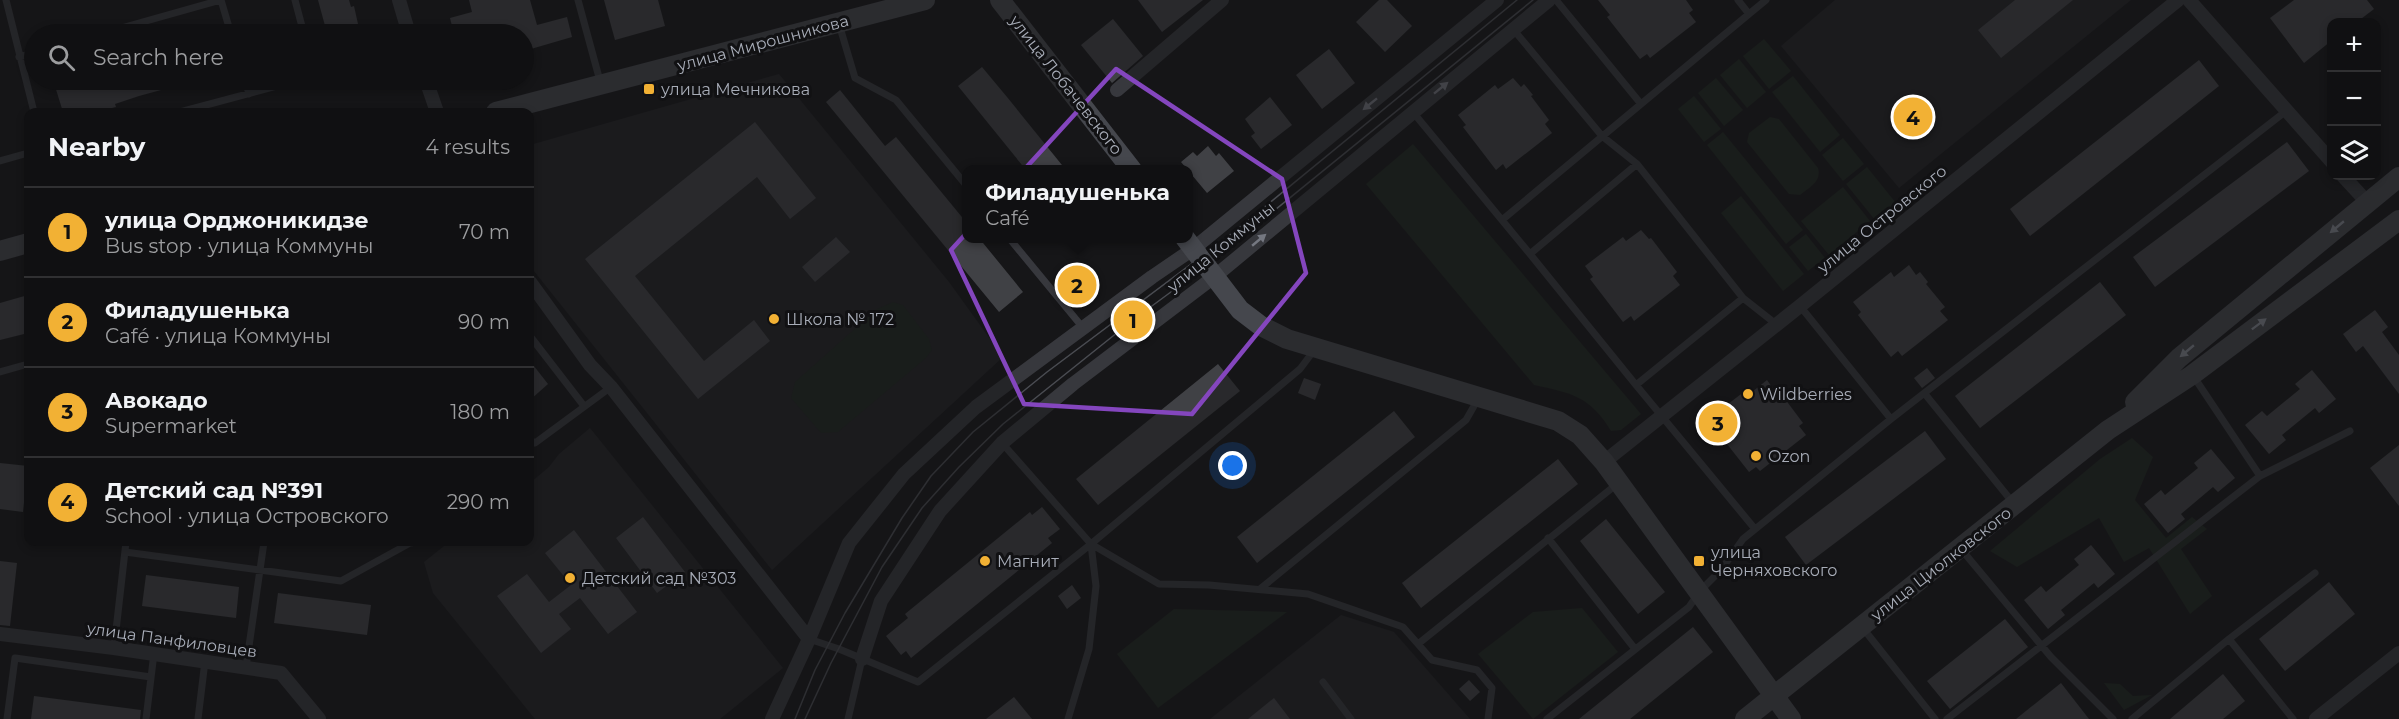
<!DOCTYPE html>
<html lang="en">
<head>
<meta charset="utf-8">
<style>
	:root { --surface:#101012; --page:#19191b; --text:#f1f3f6; --muted:#9c9d9f; --line:#303032; --accent:#f2b134 }
	body { margin:0; font-family:Montserrat,sans-serif; background:var(--page); color:var(--text) }
	.controls { position:absolute; right:18px; top:18px; display:grid; overflow:hidden; border-radius:12px; box-shadow:0 3px 9px #0003 }
	.controls button { width:54px; height:54px; display:grid; place-items:center; padding:0; border:0; border-bottom:2px solid var(--line); background:var(--surface); color:var(--text); font:30px sans-serif }
	.you { position:absolute; left:1233px; top:466px; width:21px; height:21px; margin:-15px; border:4px solid #fff; border-radius:50%; background:#1a73e8; box-shadow:0 0 0 9px #1a73e833 }
	.badge { display:grid; place-items:center; width:39px; height:39px; border-radius:50%; background:var(--accent); color:#111; font-size:20px; font-weight:700 }
	.pin { position:absolute; translate:-50% -50%; border:3px solid #fff; box-shadow:0 2px 6px #0006 }
	.popup { position:absolute; left:962px; top:165px; width:231px; height:78px; box-sizing:border-box; display:grid; place-content:center; border-radius:12px; background:var(--surface); filter:drop-shadow(0 2px 4px #0005); font-size:20px; white-space:nowrap; color:var(--muted) }
	.popup b { font-size:22px; color:var(--text) }
	.popup::after { content:''; position:absolute; left:50%; top:100%; margin-left:-12px; border:12px solid transparent; border-top-color:var(--surface) }
	.list { margin:0; padding:0; list-style:none }
	h2 { display:flex; justify-content:space-between; align-items:center; height:78px; margin:0; padding:0 24px; font-size:26px }
	h2 small { font-size:20px; font-weight:400; color:var(--muted) }
	.list li { display:grid; grid-template-columns:39px 1fr auto; gap:18px; align-items:center; box-sizing:border-box; height:90px; padding:0 24px; border-top:2px solid var(--line) }
	.list b { display:block; font-size:22px; white-space:nowrap }
	.list p { margin:0; font-size:20px; white-space:nowrap; color:var(--muted) }
	.list em { font-size:20px; font-style:normal; color:var(--muted) }
	.icon { flex:none; width:33px; height:33px; fill:none; stroke:currentColor; stroke-width:2; stroke-linecap:round; stroke-linejoin:round }
	.map { position:relative; flex:none; width:2399px; height:719px; overflow:hidden }
	.search { position:absolute; background:var(--surface); box-shadow:0 3px 9px #0003; left:24px; top:24px; width:510px; height:66px; display:flex; align-items:center; gap:15px; box-sizing:border-box; padding:0 21px; border-radius:33px; color:var(--muted); font-size:22px }
	.panel { position:absolute; background:var(--surface); box-shadow:0 3px 9px #0003; left:24px; top:108px; width:510px; height:438px; border-radius:12px }
	.map>svg:first-child { display:block }
	.built { fill:#222225 }
	.green { fill:#1e261f }
	.building { fill:#404145 }
	.lines { fill:none; stroke-linecap:round; stroke-linejoin:round }
	.lane { stroke:#37383d; stroke-width:7 }
	.street { stroke:#37383d; stroke-width:14 }
	.secondary { stroke:#45474d; stroke-width:20 }
	.tram { stroke:#4a4c52; stroke-width:1.5 }
	.oneway { fill:#757881 }
	.oneway2 { fill:#858993 }
	.marked { fill:none; stroke:#8446be; stroke-width:4.5; stroke-linejoin:round }
	.poi-dot { fill:#f2b134; stroke:#111113; stroke-width:2 }
	.labels { text-anchor:middle; dominant-baseline:central; stroke-width:6; stroke-linejoin:round; paint-order:stroke }
	.street-label { font-size:16px; fill:#a8adb8; stroke:#111113 }
	.poi-label { font-size:16px; fill:#a8adb8; stroke:#111113; text-anchor:start }
</style>
</head>
<body>
<div class="map">
<svg width="2399" height="719" viewBox="0 0 2399 719">
	<rect width="100%" height="100%" fill="#161618"/>
	<path class="built" d="M1835,0H2131L1899,188L1781,46Z
		M779,74L949,282L1003,357L772,570L530,266V145Z
		M590,428L783,668L720,719H535L433,593L424,562L449,542H530V483L549,467L559,454Z
		M1341,615L1394,632L1470,719H1210Z"/>
	<path class="green" d="M1764,39L1791,71L1769,89L1743,56Z
		M1739,59L1766,92L1747,108L1720,75Z
		M1793,76L1840,135L1820,152L1772,92Z
		M1716,78L1743,110L1724,126L1698,93Z
		M1694,96L1721,129L1704,142L1678,109Z
		M1770,117L1779,119L1818,168C1822,181 1810,187 1800,195L1789,194L1747,142L1749,133Z
		M1723,132L1803,230L1786,244L1707,145Z
		M1843,138L1864,164L1843,181L1822,155Z
		M1413,144L1641,414L1621,430L1611,431C1590,396 1571,393 1534,385L1366,184Z
		M1867,167L1896,203L1875,220L1846,184Z
		M1843,187L1870,221L1829,255L1801,221Z
		M1741,196L1804,274L1783,291L1721,213Z
		M1806,234L1825,258L1808,271L1789,247Z
		M893,302L903,305L929,339L932,350L926,358L838,432L821,433L791,398L795,382L877,309Z
		M2132,438L2153,457L2135,500L2166,538L2192,517L2207,529L2181,549L2212,596L2190,614L2149,548L2124,562L2099,518L2017,567L1990,551L2100,459Z
		M1582,608L1618,652L1533,719L1478,654L1533,612Z
		M1174,609L1287,612L1158,708L1117,654Z
		M2104,683L2120,684L2133,696L2152,695L2124,710Z"/>
	<path class="building" d="M318,0H349L351,7L354,6L358,24L327,33Z
		M469,0H530L537,25L567,17L572,37L524,51V34H454L450,18L472,12Z
		M604,0H658L665,26L615,40Z
		M1138,0H1203L1162,32Z
		M1379,0H1387L1412,26L1385,52L1356,22Z
		M1598,0H1686L1693,10L1689,13L1696,22L1650,58L1647,54L1640,59L1607,17L1610,15Z
		M2015,0H2073L2001,58L1978,30Z
		M2294,0H2367L2374,9L2357,22H2331V41L2304,63L2270,18Z
		M1113,19L1143,56L1112,83L1081,45Z
		M1329,49L1355,83L1322,109L1296,75Z
		M2199,60L2219,86L2030,236L2010,209Z
		M982,67L1007,97L1066,170H1026L958,86Z
		M1513,78L1521,87L1524,84L1533,95L1531,96L1549,120L1545,124L1552,133L1506,169L1503,164L1496,170L1463,127L1466,125L1458,115L1495,85L1498,89Z
		M65,80H182L183,84L139,96L115,104L116,107L96,112H63L54,83Z
		M840,90L885,146L896,137L966,222V238H979L1023,292L999,312L826,102Z
		M1270,97L1292,125L1261,149L1251,136L1255,133L1245,119Z
		M755,122L816,198L790,219L757,177L635,276L704,361L754,320L770,341L698,399L585,259Z
		M2287,142L2309,171L2155,287L2133,257Z
		M1208,146L1216,156L1219,153L1234,171L1207,193L1181,162L1193,152L1197,156Z
		M1641,230L1649,239L1651,238L1677,272L1673,276L1680,285L1634,321L1631,316L1623,322L1590,279L1593,277L1585,266L1623,237L1626,241Z
		M836,237L850,252L815,282L802,267Z
		M1909,265L1916,275L1920,272L1928,282L1926,284L1945,307L1940,311L1948,320L1902,356L1898,351L1891,357L1858,315L1861,312L1853,302L1891,272L1894,277Z
		M1078,270L1093,288L1075,304L1060,286Z
		M2100,282L2126,315L1980,428L1955,396Z
		M28,295V333L0,340V303Z
		M2375,310L2388,327L2382,332L2399,355V394L2363,346L2356,352L2343,334Z
		M530,361L548,384L530,400Z
		M1218,364L1240,391L1098,505L1076,479Z
		M1927,368L1935,378L1922,388L1914,378Z
		M2312,370L2336,399L2319,413L2315,408L2282,435L2286,440L2269,454L2245,425L2262,411L2267,416L2300,389L2295,384Z
		M1304,378L1321,384L1315,400L1298,393Z
		M1767,380L1774,390L1778,387L1786,397L1785,399L1803,423L1799,426L1806,435L1760,471L1756,467L1749,472L1716,430L1719,427L1711,417L1749,388L1752,392Z
		M1394,411L1415,437L1257,563L1237,537Z
		M1925,431L1946,459L1806,565L1785,537Z
		M2399,445V506L2370,468Z
		M2211,449L2235,478L2218,492L2213,487L2181,514L2185,519L2168,533L2144,504L2161,490L2165,495L2198,468L2194,463Z
		M1558,459L1578,484L1421,608L1402,583Z
		M0,463L28,466L23,512L0,509Z
		M1042,507L1060,529L1048,538L1052,543L911,658L906,651L901,655L886,636L908,618L905,614L1030,512L1032,515Z
		M643,517L685,572L657,593L616,538Z
		M1606,519L1665,592L1638,614L1580,541Z
		M574,530L637,612L608,634L580,598L559,614L571,629L541,653L497,596L527,574L549,602L571,585L545,553Z
		M2091,545L2115,574L2098,588L2094,583L2061,610L2065,615L2048,629L2024,600L2041,586L2046,592L2079,565L2074,559Z
		M0,561L17,563L10,626L0,625Z
		M146,575L239,587L236,618L142,606Z
		M2329,582L2355,614L2285,671L2259,639Z
		M1072,585L1081,598L1067,609L1058,596Z
		M278,593L371,605L367,635L274,623Z
		M2005,619L2028,647L1950,709L1927,681Z
		M1693,627L1713,652L1630,719H1579Z
		M2223,674L2245,701L2223,719H2170Z
		M1469,680L1480,692L1470,701L1459,689Z
		M2061,683L2089,719H2016Z
		M34,696L141,710L140,719H31Z
		M1014,697L1032,719H986Z
		M1274,698L1290,719H1248Z"/>
	<g class="lines">
		<path class="lane" d="M6,0L34,112
			M295,0L304,34
			M578,0L600,81
			M1556,0L1641,104
			M1749,14L1766,0
			M839,24L855,78L896,100L966,185
			M1513,29L1602,136L1637,164L1743,298L1776,324
			M100,34L221,0L231,34
			M19,57L34,53
			M245,80L249,94
			M1412,111L1530,254L1637,164
			M180,112L299,80
			M0,161L28,153
			M1502,220L1749,14L1738,0
			M1009,238L1084,329
			M1530,254L1636,385
			M1743,298L1636,385L1755,529
			M1800,306L1891,419
			M530,336L584,406
			M0,372L28,364
			M2194,377L2260,476
			M1925,394L2014,504
			M530,440L535,443L611,387
			M1002,443L1091,544L1159,584L1209,585L1308,594L1403,627L1432,660L1477,670L1492,688L1488,719
			M1548,538L1635,649
			M1961,549L2051,657L2113,719
			M125,552L341,581L410,543L417,542
			M1260,589L1466,420L1478,399
			M1862,627L1935,719
			M809,639L839,649L918,682L1091,544L1300,369L1315,349
			M2229,639L2293,719
			M1418,644L1617,484
			M114,648L126,542
			M246,667L264,542
			M1323,682L1351,719
			M7,719L15,658L151,677
			M146,719L154,653
			M198,719L205,661
			M848,719L862,659
			M1068,719L1089,649L1096,586L1091,544
			M1547,719L1689,607L1700,591L1721,570L1743,539L1891,419L2286,111
			M1947,719L2260,476L2350,431
			M2132,719L2229,639L2315,573"/>
		<path class="street" d="M399,0L409,34
			M2189,0L2332,162
			M426,80L437,112
			M1117,90L1222,0
			M2343,176L2367,202
			M530,282L590,365L611,387L809,639
			M1604,462L1800,306L2178,0
			M0,634L114,648L281,673L319,719
			M862,659L881,601L940,511L1002,443L1073,384L1214,277L1549,0
			M772,719L809,639L849,543L904,474L976,407L1152,277L1193,249L1497,0
			M2316,719L2399,653"/>
		<path class="secondary" d="M1000,0L1132,170
			M496,112L925,0
			M1185,238L1240,310L1261,326L1287,339L1558,421L1580,435L1604,462L1791,719
			M0,251L28,243
			M2135,402L2179,358L2399,177
			M1745,719L2108,430L2192,375L2399,220"/>
		<path class="tram" d="M795,719L815,670L845,613L902,518L931,476L973,432L1047,372L1234,232L1517,0
			M805,719L831,663L882,567L922,508L959,467L1003,424L1133,320L1206,266L1533,0"/>
	</g>
	<defs><path id="oneway-solid" d="M-6-.8H1V-3.2L6.5 0L1 3.2V.8H-6Z" transform="scale(1.5)"/></defs>
	<g class="oneway">
		<use href="#oneway-solid" transform="translate(1441 88) rotate(-39)"/>
		<use href="#oneway-solid" transform="translate(1370 104) rotate(141)"/>
		<use href="#oneway-solid" transform="translate(1259 240) rotate(-40)"/>
	</g>
	<g class="oneway2">
		<use href="#oneway-solid" transform="translate(2337 227) rotate(140)"/>
		<use href="#oneway-solid" transform="translate(2259 324) rotate(-37)"/>
		<use href="#oneway-solid" transform="translate(2187 351) rotate(140)"/>
	</g>
	<path d="M0 0H2399V719H0ZM1116,69L1282,179L1306,273L1192,414L1024,404L951,250Z" fill="#161618" fill-opacity=".55" fill-rule="evenodd"/>
	<path class="marked" d="M1116,69L1282,179L1306,273L1192,414L1024,404L951,250Z"/>
	<g class="poi-dot">
		<rect x="643" y="83" width="12" height="12" rx="3"/>
		<circle cx="774" cy="319" r="6"/>
		<circle cx="1748" cy="394" r="6"/>
		<circle cx="1756" cy="456" r="6"/>
		<circle cx="985" cy="561" r="6"/>
		<rect x="1693" y="555" width="12" height="12" rx="3"/>
		<circle cx="570" cy="578" r="6"/>
	</g>
	<g class="labels">
		<g class="street-label">
			<text transform="translate(763 43) rotate(-15)">улица Мирошникова</text>
			<text transform="translate(1066 85) rotate(52)">улица Лобачевского</text>
			<text transform="translate(1882 219) rotate(-39)">улица Островского</text>
			<text transform="translate(1221 247) rotate(-39)">улица Коммуны</text>
			<text transform="translate(1941 564) rotate(-38)">улица Циолковского</text>
			<text transform="translate(172 640) rotate(8)">улица Панфиловцев</text>
		</g>
		<g class="poi-label">
			<text x="661" y="89">улица Мечникова</text>
			<text x="786" y="319">Школа № 172</text>
			<text x="1760" y="394">Wildberries</text>
			<text x="1768" y="456">Ozon</text>
			<text x="1711" y="552">улица<tspan x="1711" dy="18">Черняховского</tspan></text>
			<text x="997" y="561">Магнит</text>
			<text x="582" y="578">Детский сад №303</text>
		</g>
	</g>
</svg>
<div class="controls">
<button>+</button>
<button>−</button>
<button><svg class="icon" aria-label="layers" viewBox="0 0 24 24"><path d="M12 4l9 5-9 5-9-5zM3 14l9 5 9-5"/></svg></button>
</div>
<div class="you"></div>
<div class="pin badge" style="left:1133px;top:320px">1</div>
<div class="pin badge" style="left:1077px;top:285px">2</div>
<div class="popup"><b>Филадушенька</b>Café</div>
<div class="pin badge" style="left:1718px;top:423px">3</div>
<div class="pin badge" style="left:1913px;top:117px">4</div>
<div class="search"><svg class="icon" aria-label="search" viewBox="0 0 24 24"><circle cx="10" cy="10" r="6"/><path d="M15 15l6 6"/></svg>Search here</div>
<section class="panel">
<h2>Nearby<small>4 results</small></h2>
<ul class="list">
<li><span class="badge">1</span><div><b>улица Орджоникидзе</b><p>Bus stop · улица Коммуны</p></div><em>70 m</em></li>
<li><span class="badge">2</span><div><b>Филадушенька</b><p>Café · улица Коммуны</p></div><em>90 m</em></li>
<li><span class="badge">3</span><div><b>Авокадо</b><p>Supermarket</p></div><em>180 m</em></li>
<li><span class="badge">4</span><div><b>Детский сад №391</b><p>School · улица Островского</p></div><em>290 m</em></li>
</ul>
</section>
</div>
</body>
</html>
